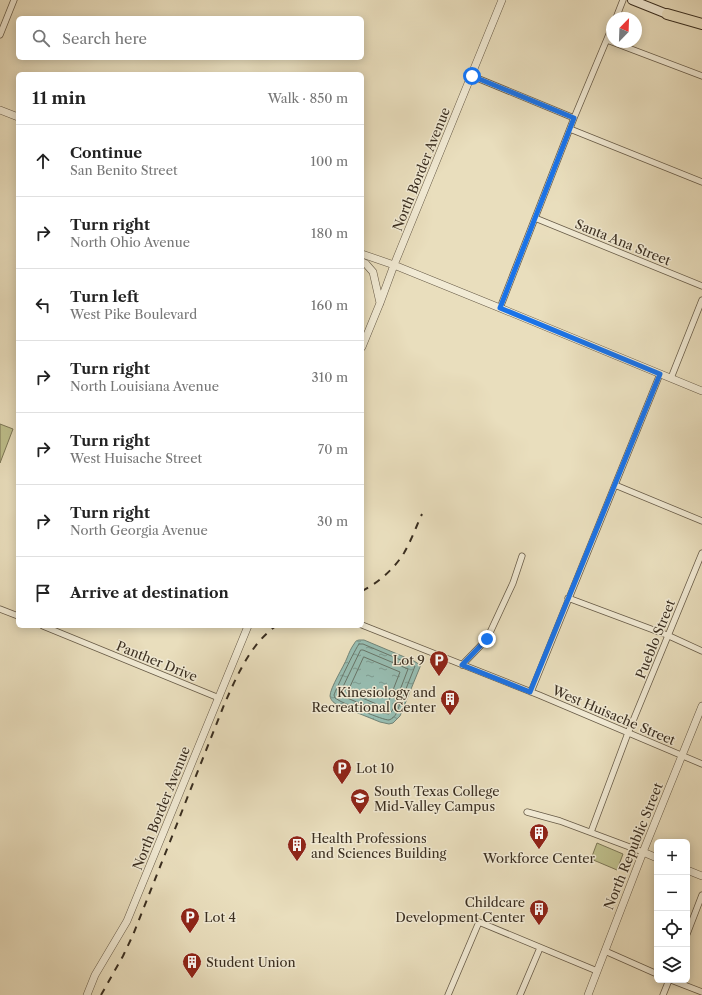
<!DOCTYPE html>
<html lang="en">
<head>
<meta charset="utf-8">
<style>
	:root { --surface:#fff; --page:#f2f2f2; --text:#222; --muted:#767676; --line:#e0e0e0 }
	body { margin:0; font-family:"Libre Caslon Text",serif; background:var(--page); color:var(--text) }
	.controls { position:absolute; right:12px; bottom:12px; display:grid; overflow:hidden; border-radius:6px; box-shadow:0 2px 10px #0003 }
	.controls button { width:36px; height:36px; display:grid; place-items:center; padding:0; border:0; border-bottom:1px solid var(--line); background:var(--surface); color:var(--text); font:20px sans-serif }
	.compass { position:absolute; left:606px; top:12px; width:36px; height:36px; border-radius:50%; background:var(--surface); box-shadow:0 2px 10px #0003; rotate:23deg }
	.stop { position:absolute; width:12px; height:12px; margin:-9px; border:3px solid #1a73e8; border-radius:50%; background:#fff }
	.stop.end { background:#1a73e8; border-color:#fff; box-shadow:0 1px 4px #0008 }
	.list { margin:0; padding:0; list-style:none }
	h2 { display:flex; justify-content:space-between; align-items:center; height:52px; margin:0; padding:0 16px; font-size:17px }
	h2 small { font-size:13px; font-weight:400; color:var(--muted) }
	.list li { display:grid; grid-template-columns:26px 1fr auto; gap:12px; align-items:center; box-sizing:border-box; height:72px; padding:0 16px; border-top:1px solid var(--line) }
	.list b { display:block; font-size:15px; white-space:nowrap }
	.list p { margin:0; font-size:13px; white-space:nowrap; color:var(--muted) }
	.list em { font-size:13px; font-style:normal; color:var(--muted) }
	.icon { flex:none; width:22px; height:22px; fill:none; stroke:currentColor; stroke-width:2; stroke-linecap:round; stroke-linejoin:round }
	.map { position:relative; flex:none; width:702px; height:995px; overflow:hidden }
	.search { position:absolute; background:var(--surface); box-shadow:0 2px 10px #0003; left:16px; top:16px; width:348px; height:44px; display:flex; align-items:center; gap:10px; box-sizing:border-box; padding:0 14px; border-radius:6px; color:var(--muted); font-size:15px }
	.panel { position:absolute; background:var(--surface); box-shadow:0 2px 10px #0003; left:16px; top:72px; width:348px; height:556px; border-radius:6px }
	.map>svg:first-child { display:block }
	.park { fill:#bebf8c; stroke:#7c7656 }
	.water { fill:url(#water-ripples); stroke:#728376 }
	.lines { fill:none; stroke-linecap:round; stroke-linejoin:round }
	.shore { stroke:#687568; stroke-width:1 }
	.minor-casing { stroke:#665a47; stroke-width:7 }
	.tertiary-casing { stroke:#665a47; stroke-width:8 }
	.secondary-casing { stroke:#3a2e20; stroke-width:10 }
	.motorway-casing { stroke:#3a2e20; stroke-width:12 }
	.minor { stroke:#f1ead4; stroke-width:5.5 }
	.tertiary { stroke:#f1ead4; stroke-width:7 }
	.secondary { stroke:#f1ead4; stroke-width:8 }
	.motorway { stroke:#e9debd; stroke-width:10 }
	.rail { stroke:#3a2e20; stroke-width:2; stroke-dasharray:7 7; stroke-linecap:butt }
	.route { stroke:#1a73e8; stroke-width:5 }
	.labels { text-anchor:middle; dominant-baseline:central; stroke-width:3; stroke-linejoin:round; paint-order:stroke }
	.street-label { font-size:13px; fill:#3a2e20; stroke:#f1ead4 }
	.poi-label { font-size:13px; fill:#3a2e20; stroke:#f1ead4; text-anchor:start }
</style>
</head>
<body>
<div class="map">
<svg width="702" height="995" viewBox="0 0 702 995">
	<defs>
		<pattern id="water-ripples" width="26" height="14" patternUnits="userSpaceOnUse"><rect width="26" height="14" fill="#97bcb0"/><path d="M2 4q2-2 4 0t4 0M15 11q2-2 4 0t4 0" fill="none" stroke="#7c998f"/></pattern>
	</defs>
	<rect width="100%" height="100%" fill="#e9debd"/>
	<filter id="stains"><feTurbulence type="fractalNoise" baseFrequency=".005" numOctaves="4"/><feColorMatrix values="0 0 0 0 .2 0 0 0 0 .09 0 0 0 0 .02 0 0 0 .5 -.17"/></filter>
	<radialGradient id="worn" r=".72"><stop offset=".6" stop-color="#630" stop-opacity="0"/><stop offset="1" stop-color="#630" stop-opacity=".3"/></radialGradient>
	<path class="park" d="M0,424L13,429L0,463Z
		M597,843L623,854L617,870L591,859Z"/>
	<path class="water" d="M359,640H364L414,661L420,665V667L400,716L393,723L389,724L380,722L338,705C334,703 331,701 330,696C330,688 344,666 347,658C349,653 351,648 354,644C356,641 355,641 359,640Z"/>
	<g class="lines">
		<path class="shore" d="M359,644H363L415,666L396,714C395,716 392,719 389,720C382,720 348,705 340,701L335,698C335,697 334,696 334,695C335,691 356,647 359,644Z
			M361,650H363L408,669L392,711L389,714L383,713L340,695L342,689Z
			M364,657L400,672L386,708L348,692Z"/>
		<g class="minor-casing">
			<path id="minor" d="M616,18L623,0
				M0,35L14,0
				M607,40L702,76
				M472,76L574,118
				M570,129L702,182
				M535,218L702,286
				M500,308L574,118L612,27
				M671,378L702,300
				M615,485L702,521
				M568,598L667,635L702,651
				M0,609L18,616
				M362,625L539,695L702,764
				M43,626L219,698
				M462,665L487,639L513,583L522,556
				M531,692L660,374
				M527,812L560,821L643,852
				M591,832L628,733L702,553
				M687,934L702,895
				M605,951L657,974
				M671,980L702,992
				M448,995L479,922L597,971
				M520,995L540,948
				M663,995L669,980"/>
		</g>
		<g class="tertiary-casing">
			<path id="tertiary" d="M0,110L18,117
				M362,254L394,265L500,308L702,391
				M362,262L366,264L373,272L380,303
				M362,347L380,303L394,265L502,0
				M643,852L657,858
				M687,870L702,876
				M87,995L95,975L127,921L248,626
				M588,995L643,852L702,706"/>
		</g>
		<g class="secondary-casing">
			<path id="secondary" d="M632,0L672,16"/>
		</g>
		<g class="motorway-casing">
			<path id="motorway" d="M667,14L702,24"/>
		</g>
		<use href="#minor" class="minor"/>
		<use href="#tertiary" class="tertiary"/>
		<use href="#secondary" class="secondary"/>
		<use href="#motorway" class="motorway"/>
		<path class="rail" d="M362,591C378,583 394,569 404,553C411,541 416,527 422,514
			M101,995L123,956L133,935L224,705C236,678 250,644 276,626"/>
	</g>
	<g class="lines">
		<path class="route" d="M472,76L574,118L500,308L660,374L530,692L462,665L487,639"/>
	</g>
	<defs>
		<g id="parking-pin" transform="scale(1)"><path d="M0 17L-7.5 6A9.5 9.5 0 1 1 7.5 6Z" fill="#8f2418" stroke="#f1ead4"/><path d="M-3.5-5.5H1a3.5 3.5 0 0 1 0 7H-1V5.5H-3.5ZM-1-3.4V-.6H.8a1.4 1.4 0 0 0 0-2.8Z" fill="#fff"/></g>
		<g id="building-pin" transform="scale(1)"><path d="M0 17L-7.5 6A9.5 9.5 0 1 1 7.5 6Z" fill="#8f2418" stroke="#f1ead4"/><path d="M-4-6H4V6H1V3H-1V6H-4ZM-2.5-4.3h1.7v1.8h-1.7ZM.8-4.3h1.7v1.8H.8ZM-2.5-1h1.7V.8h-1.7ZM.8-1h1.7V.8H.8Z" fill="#fff"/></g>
		<g id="university-pin" transform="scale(1)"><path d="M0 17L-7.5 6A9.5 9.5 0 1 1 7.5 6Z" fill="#8f2418" stroke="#f1ead4"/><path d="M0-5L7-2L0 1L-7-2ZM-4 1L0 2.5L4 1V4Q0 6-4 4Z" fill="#fff"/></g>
	</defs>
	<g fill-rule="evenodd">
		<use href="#parking-pin" x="439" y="660"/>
		<use href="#building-pin" x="450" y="699"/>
		<use href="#parking-pin" x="342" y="768"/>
		<use href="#university-pin" x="360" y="798"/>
		<use href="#building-pin" x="539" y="833"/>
		<use href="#building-pin" x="297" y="845"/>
		<use href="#building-pin" x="539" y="909"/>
		<use href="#parking-pin" x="190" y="917"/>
		<use href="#building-pin" x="192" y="962"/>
	</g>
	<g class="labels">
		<g class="street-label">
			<text transform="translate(421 169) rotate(-68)">North Border Avenue</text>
			<text transform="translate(623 242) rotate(22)">Santa Ana Street</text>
			<text transform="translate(655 639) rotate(-68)">Pueblo Street</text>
			<text transform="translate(157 661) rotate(22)">Panther Drive</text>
			<text transform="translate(614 715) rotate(23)">West Huisache Street</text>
			<text transform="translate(161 808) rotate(-68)">North Border Avenue</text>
			<text transform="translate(633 846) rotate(-68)">North Republic Street</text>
		</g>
		<g class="poi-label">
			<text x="425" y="660" text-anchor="end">Lot 9</text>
			<text x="436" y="692" text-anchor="end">Kinesiology and<tspan x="436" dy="15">Recreational Center</tspan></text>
			<text x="356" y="768">Lot 10</text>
			<text x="374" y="791">South Texas College<tspan x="374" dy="15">Mid-Valley Campus</tspan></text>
			<text x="311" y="838">Health Professions<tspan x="311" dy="15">and Sciences Building</tspan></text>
			<text x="539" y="858" text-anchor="middle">Workforce Center</text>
			<text x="525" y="902" text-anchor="end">Childcare<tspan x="525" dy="15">Development Center</tspan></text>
			<text x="204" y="917">Lot 4</text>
			<text x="206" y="962">Student Union</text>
		</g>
	</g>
	<rect width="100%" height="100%" filter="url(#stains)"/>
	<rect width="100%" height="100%" fill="url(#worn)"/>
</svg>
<div class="controls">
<button>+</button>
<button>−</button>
<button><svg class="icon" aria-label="locate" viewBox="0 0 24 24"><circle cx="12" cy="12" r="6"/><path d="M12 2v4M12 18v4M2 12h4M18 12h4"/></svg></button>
<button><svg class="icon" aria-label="layers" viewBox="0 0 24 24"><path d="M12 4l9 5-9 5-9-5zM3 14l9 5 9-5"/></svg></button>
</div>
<svg class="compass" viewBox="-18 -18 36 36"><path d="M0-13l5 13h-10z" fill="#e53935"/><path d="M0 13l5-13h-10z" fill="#767676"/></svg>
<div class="stop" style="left:472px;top:76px"></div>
<div class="stop end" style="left:487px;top:639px"></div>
<div class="search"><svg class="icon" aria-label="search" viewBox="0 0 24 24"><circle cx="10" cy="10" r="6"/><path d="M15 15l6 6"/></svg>Search here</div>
<section class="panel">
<h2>11 min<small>Walk · 850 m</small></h2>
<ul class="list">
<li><svg class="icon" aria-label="ahead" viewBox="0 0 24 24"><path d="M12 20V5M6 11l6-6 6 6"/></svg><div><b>Continue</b><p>San Benito Street</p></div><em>100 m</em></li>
<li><svg class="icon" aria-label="right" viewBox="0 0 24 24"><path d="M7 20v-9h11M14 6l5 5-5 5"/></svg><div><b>Turn right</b><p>North Ohio Avenue</p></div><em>180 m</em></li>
<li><svg class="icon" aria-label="left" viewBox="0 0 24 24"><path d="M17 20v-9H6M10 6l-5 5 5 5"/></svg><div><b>Turn left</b><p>West Pike Boulevard</p></div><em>160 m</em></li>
<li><svg class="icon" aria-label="right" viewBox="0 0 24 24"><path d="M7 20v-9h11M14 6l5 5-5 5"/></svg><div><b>Turn right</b><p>North Louisiana Avenue</p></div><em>310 m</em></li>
<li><svg class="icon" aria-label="right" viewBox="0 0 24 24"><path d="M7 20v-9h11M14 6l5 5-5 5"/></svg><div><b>Turn right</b><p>West Huisache Street</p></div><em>70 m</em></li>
<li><svg class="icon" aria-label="right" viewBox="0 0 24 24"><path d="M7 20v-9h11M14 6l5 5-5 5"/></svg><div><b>Turn right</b><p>North Georgia Avenue</p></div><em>30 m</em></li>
<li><svg class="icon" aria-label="arrive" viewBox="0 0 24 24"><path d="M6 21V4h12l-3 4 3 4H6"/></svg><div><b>Arrive at destination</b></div></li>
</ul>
</section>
</div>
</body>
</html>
